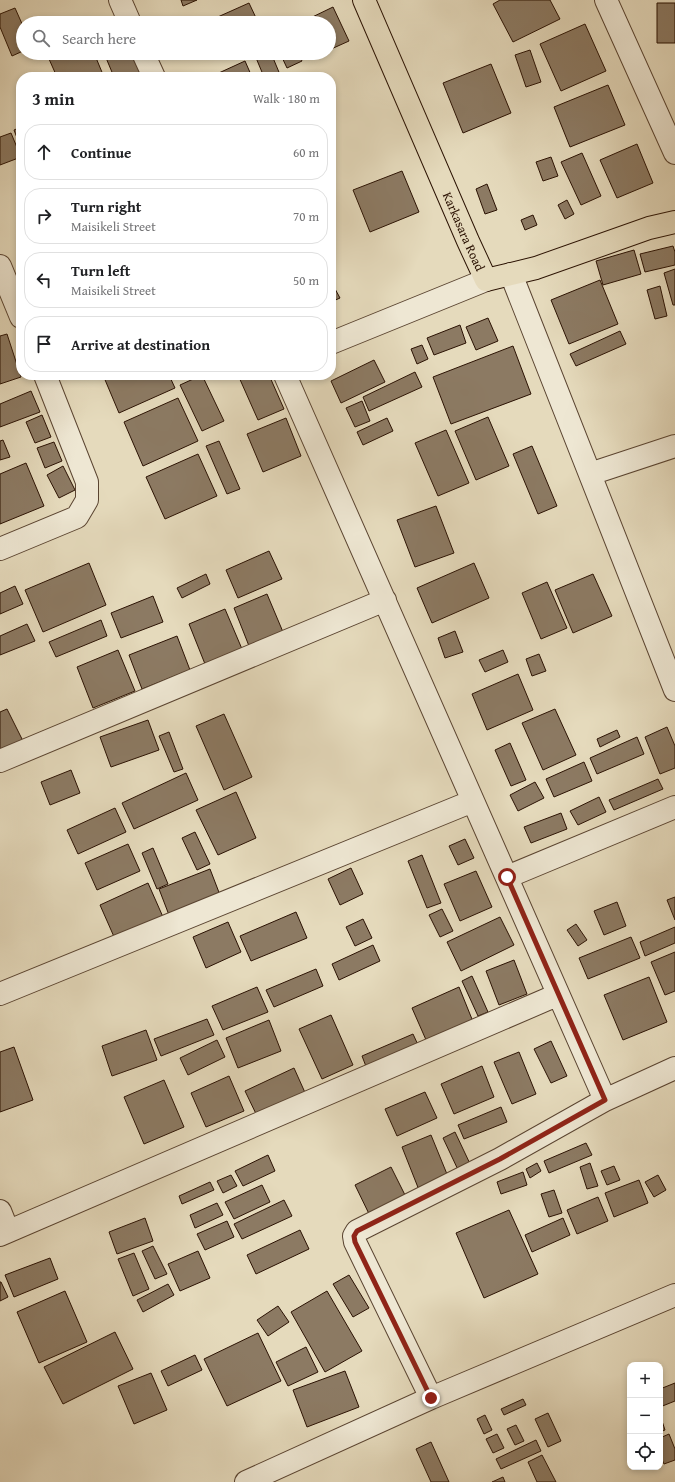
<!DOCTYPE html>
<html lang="en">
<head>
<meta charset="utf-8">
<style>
	:root { --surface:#fff; --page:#f6f6f6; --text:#202124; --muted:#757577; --line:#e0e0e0 }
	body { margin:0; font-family:"Gentium Book Plus",serif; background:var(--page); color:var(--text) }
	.controls { position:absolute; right:12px; bottom:12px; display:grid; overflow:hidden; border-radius:8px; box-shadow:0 2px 6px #0003 }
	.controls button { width:36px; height:36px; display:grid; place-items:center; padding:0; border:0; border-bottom:1px solid var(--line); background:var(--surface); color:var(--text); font:20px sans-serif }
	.stop { position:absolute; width:12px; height:12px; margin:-9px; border:3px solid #8f2418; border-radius:50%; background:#fff }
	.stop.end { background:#8f2418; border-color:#fff; box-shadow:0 1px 4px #0008 }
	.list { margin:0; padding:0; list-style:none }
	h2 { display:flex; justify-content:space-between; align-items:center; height:52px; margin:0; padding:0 16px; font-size:17px }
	h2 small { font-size:13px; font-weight:400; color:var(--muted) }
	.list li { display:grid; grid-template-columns:26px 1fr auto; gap:12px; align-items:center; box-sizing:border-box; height:56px; margin:0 8px 8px; padding:0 8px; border:1px solid var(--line); border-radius:16px }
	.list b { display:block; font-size:15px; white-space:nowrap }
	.list p { margin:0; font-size:13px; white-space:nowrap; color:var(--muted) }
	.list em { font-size:13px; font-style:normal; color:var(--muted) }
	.icon { flex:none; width:22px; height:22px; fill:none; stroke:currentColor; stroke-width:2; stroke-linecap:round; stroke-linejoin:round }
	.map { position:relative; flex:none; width:675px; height:1482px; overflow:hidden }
	.search { position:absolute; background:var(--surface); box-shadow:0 2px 6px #0003; left:16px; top:16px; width:320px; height:44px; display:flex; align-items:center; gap:10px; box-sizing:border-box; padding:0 14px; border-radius:22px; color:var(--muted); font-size:15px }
	.panel { position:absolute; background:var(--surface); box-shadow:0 2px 6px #0003; left:16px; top:72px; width:320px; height:308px; border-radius:16px }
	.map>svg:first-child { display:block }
	.building { fill:#8c7a63; stroke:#2b1203 }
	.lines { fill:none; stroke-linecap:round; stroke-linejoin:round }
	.minor-casing { stroke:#5a4431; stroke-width:24 }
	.major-casing { stroke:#2b1203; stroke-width:24 }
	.minor { stroke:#eee7d3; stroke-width:22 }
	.major { stroke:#e5dabc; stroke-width:22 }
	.route { stroke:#8f2418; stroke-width:5 }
	.labels { text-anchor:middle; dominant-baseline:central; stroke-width:3.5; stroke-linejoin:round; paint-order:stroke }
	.street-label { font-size:13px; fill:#2b1203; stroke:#eee7d3 }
</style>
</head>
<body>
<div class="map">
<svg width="675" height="1482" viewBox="0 0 675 1482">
	<rect width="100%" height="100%" fill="#e5dabc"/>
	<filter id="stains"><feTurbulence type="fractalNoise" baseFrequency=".005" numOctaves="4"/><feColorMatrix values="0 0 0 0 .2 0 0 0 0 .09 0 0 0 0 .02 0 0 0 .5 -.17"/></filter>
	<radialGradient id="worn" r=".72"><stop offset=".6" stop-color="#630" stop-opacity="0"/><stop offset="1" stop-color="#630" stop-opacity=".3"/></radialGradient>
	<path class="building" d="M181,0H197L183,6Z
		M500,0H550L560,19L513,42L493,4Z
		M249,3L257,20L250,23H212L211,20Z
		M657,3H675V43H657Z
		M333,7L349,41L329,50V23H300Z
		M15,8L23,26V51L12,56L0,27V14Z
		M585,24L606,71L561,91L540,44Z
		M530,50L541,82L526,87L515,55Z
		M64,53H94L104,77H57L49,59Z
		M104,53H135L145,77H114Z
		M254,53H271L281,77H264Z
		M280,53H298L302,61L287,68Z
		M245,61L252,77H210Z
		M491,64L511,113L463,133L443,83Z
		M608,85L625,125L570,147L554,107Z
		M21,127V142L19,143L14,130Z
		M11,133L21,157L0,165V137Z
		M637,144L653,183L617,198L600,160Z
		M582,153L601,196L581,205L561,162Z
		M551,157L558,176L543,181L536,162Z
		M402,171L419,212L370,232L353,190Z
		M487,184L497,210L485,214L476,189Z
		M567,200L574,214L565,219L558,205Z
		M533,215L537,225L525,230L521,220Z
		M673,246L675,252V265L645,272L640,254Z
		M634,250L641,274L603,285L596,261Z
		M675,269V305H673L664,273Z
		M600,280L618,324L569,344L551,300Z
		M660,286L667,316L655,319L647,290Z
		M334,287L340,298L331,302V288Z
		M488,318L498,341L476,350L466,327Z
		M460,325L466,343L434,355L427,338Z
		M620,331L626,344L576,366L570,354Z
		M7,334L21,377L0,384V336Z
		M422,345L428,359L417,364L411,349Z
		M513,346L531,394L451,424L433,377Z
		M374,360L385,382L341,403L331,381Z
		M415,372L422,387L369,411L363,397Z
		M103,375H169L175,388L119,413Z
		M202,375L224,421L202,431L180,385Z
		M238,375H269L284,409L258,420Z
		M31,391L40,412L0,427V404Z
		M178,398L198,441L143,466L124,422Z
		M362,401L370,421L355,427L346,408Z
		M42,415L51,437L35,443L26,422Z
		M488,417L509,466L476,480L455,431Z
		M286,418L301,456L263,472L247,434Z
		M387,418L393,431L363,445L357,432Z
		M446,430L469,483L438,496L415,443Z
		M3,440L10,457L0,460V441Z
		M219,441L240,489L227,494L206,446Z
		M54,442L62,461L45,468L37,448Z
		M532,446L557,506L538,514L513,454Z
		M198,454L217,496L165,519L146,477Z
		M26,463L44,506L0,524V474Z
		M63,466L75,490L59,498L47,475Z
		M436,506L454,553L415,567L397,520Z
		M269,551L282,579L238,598L226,570Z
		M89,563L106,605L43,632L25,590Z
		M474,563L489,598L432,623L417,588Z
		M206,574L210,584L182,598L177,588Z
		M593,574L612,616L573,633L555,590Z
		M547,582L567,628L541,639L522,593Z
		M15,586L23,604L0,614V593Z
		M267,594L283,632L249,646L234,608Z
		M153,596L163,622L121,638L111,613Z
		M225,609L242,649L205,664L189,624Z
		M101,620L107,636L56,657L49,642Z
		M27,624L35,641L0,655V636Z
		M455,631L463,652L445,658L438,638Z
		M177,636L190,670L142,689L129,655Z
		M118,650L135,691L93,708L77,667Z
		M503,650L508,662L485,672L479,660Z
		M539,654L546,671L532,676L526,659Z
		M518,674L533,710L487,730L472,694Z
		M7,709L23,741L0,752V712Z
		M555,709L576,755L543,770L522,723Z
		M224,714L252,777L224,790L196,726Z
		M148,720L159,750L111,767L100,737Z
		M667,727L675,746V768L660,774L645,737Z
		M617,730L620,737L600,747L597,739Z
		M169,732L183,769L174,772L159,736Z
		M637,737L644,754L597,774L590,758Z
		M510,743L526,780L511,786L495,750Z
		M584,762L592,781L554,797L546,779Z
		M71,770L80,793L50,805L41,782Z
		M186,773L198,800L134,829L122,803Z
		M658,779L663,789L614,810L609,800Z
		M535,782L544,798L518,811L510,795Z
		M236,792L256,838L218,855L196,810Z
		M599,797L606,812L578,825L570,811Z
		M115,808L126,832L78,854L67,830Z
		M561,813L567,829L531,843L524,827Z
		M195,832L210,864L197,870L182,838Z
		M465,839L474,858L458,865L449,846Z
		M128,844L140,871L97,890L85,863Z
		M153,848L168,884L157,889L142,853Z
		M422,855L441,903L427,908L408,861Z
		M351,868L363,894L340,905L328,879Z
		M210,869L220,895L169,915L159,889Z
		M476,871L492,907L460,921L444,884Z
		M148,883L163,917L115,939L100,905Z
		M675,897V920L667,900Z
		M617,902L626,926L604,935L594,911Z
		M442,909L453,931L440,937L429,915Z
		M296,912L307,938L251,961L240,936Z
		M500,917L514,945L461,971L447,942Z
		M363,919L372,938L355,946L346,927Z
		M228,922L241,952L206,968L193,937Z
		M576,924L587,940L578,946L567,930Z
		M675,927V943L645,956L640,942Z
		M631,937L640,958L588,979L579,958Z
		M373,945L380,961L339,980L332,964Z
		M675,952V991L665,995L651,962Z
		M514,960L527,994L499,1005L486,971Z
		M316,969L323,986L274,1007L266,990Z
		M472,976L488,1012L478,1016L462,981Z
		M649,977L667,1022L623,1040L604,995Z
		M257,987L268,1012L223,1030L212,1006Z
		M459,987L476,1029L430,1049L412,1008Z
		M331,1015L353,1065L322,1079L299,1029Z
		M207,1019L214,1035L161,1056L154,1039Z
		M269,1020L281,1051L238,1068L226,1038Z
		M146,1030L157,1060L112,1076L102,1046Z
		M413,1034L419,1047L367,1069L362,1056Z
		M217,1040L225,1057L188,1075L180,1058Z
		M551,1041L567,1076L551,1083L534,1049Z
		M14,1047L33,1100L0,1112V1052Z
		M519,1052L536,1094L512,1104L494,1062Z
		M482,1066L494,1097L454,1114L441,1084Z
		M294,1068L307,1097L259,1120L245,1091Z
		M229,1076L244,1111L206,1127L191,1093Z
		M164,1080L184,1127L144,1144L124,1097Z
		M425,1092L437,1118L397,1136L385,1109Z
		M501,1107L507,1122L464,1139L458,1125Z
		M455,1132L472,1168L460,1174L443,1138Z
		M431,1135L449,1179L419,1190L402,1147Z
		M586,1143L592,1155L549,1173L544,1161Z
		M268,1155L275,1171L243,1186L235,1171Z
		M537,1163L541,1171L530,1178L526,1169Z
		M590,1163L598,1186L587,1189L580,1167Z
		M614,1166L620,1180L607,1185L601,1171Z
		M391,1167L409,1203L372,1220L355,1185Z
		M523,1172L527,1185L501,1194L497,1182Z
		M231,1175L237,1186L223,1193L217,1181Z
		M658,1175L666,1190L654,1197L645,1182Z
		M639,1180L648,1203L614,1217L605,1193Z
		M210,1182L214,1190L182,1204L179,1196Z
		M262,1185L270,1202L234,1219L225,1202Z
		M554,1190L562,1213L549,1217L541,1194Z
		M598,1197L608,1221L577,1234L567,1210Z
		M284,1200L292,1216L242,1239L234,1224Z
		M217,1203L223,1215L195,1228L190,1215Z
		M509,1210L538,1274L484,1298L456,1233Z
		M145,1218L153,1241L117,1254L109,1232Z
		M563,1218L570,1235L532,1252L525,1235Z
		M227,1221L234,1237L205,1250L197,1234Z
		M300,1230L309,1249L256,1274L247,1255Z
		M153,1246L167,1274L155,1279L142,1251Z
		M198,1251L210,1278L180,1291L168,1264Z
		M134,1253L149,1289L133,1296L118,1259Z
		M50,1258L58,1279L14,1297L5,1275Z
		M349,1275L369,1308L353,1317L333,1284Z
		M0,1282H1L8,1297L0,1301Z
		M168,1284L174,1295L143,1312L137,1300Z
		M65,1291L87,1342L39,1363L17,1312Z
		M327,1291L362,1351L325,1372L291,1312Z
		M278,1306L289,1322L268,1336L257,1320Z
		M115,1332L133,1369L63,1404L44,1367Z
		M258,1333L281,1381L227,1406L204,1359Z
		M306,1347L318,1372L288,1386L276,1362Z
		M195,1355L202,1370L168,1386L161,1371Z
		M345,1371L359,1407L307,1427L293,1390Z
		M151,1373L167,1410L134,1424L118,1386Z
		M675,1383V1401L660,1407V1389Z
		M523,1399L526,1405L504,1415L501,1409Z
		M548,1413L561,1441L548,1447L535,1419Z
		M485,1415L492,1430L484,1434L477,1419Z
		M660,1415L665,1430L660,1432Z
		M516,1425L524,1441L515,1445L507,1429Z
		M497,1434L504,1448L493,1453L486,1439Z
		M669,1434L675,1449V1460L664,1464L660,1455V1438Z
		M536,1440L541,1451L501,1469L496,1459Z
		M431,1442L449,1482H431L416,1449Z
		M542,1455L556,1482H537L528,1462Z
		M503,1477L505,1482H492Z"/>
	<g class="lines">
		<g class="minor-casing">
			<path id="minor" d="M120,0L130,23
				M606,0L675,153
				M143,53L154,77
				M0,266L21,317
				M511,274L675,690
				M331,343L486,280
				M285,375L605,1100
				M590,474L675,446
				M0,549L77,517L87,500V482L45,375
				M0,761L385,600
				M507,877L675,807
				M0,994L473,801
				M0,1211L8,1231
				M0,1235L557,995
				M431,1398L355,1242L354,1236L357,1231L500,1159L605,1100L675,1068
				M246,1482L431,1398L675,1295"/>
		</g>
		<g class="major-casing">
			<g id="major">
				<path id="s1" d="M364,0L468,241L486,280L536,268L649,228L675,222"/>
			</g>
		</g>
		<use href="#minor" class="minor"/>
		<use href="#major" class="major"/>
	</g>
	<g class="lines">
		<path class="route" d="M431,1398L355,1242L354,1236L357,1231L500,1159L605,1100L507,877"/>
	</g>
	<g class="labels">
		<g class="street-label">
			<text stroke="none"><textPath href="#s1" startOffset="252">Karkasara Road</textPath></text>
		</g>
	</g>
	<rect width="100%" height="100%" filter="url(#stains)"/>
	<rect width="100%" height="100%" fill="url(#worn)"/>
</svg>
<div class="controls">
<button>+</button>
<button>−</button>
<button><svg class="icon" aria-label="locate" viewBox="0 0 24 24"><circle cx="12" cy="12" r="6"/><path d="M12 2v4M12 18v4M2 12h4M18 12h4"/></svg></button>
</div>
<div class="stop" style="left:507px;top:877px"></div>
<div class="stop end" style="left:431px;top:1398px"></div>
<div class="search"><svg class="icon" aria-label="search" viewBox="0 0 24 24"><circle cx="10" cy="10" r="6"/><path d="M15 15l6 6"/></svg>Search here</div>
<section class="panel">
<h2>3 min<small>Walk · 180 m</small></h2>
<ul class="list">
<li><svg class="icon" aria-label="ahead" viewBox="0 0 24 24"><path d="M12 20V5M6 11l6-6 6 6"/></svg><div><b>Continue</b></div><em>60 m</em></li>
<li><svg class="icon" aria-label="right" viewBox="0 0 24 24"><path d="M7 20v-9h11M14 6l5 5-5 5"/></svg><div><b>Turn right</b><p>Maisikeli Street</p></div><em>70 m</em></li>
<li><svg class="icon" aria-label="left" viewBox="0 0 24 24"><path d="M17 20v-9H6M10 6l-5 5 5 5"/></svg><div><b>Turn left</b><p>Maisikeli Street</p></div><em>50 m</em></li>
<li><svg class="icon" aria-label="arrive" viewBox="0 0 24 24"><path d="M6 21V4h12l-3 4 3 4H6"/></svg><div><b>Arrive at destination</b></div></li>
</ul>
</section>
</div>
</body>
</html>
